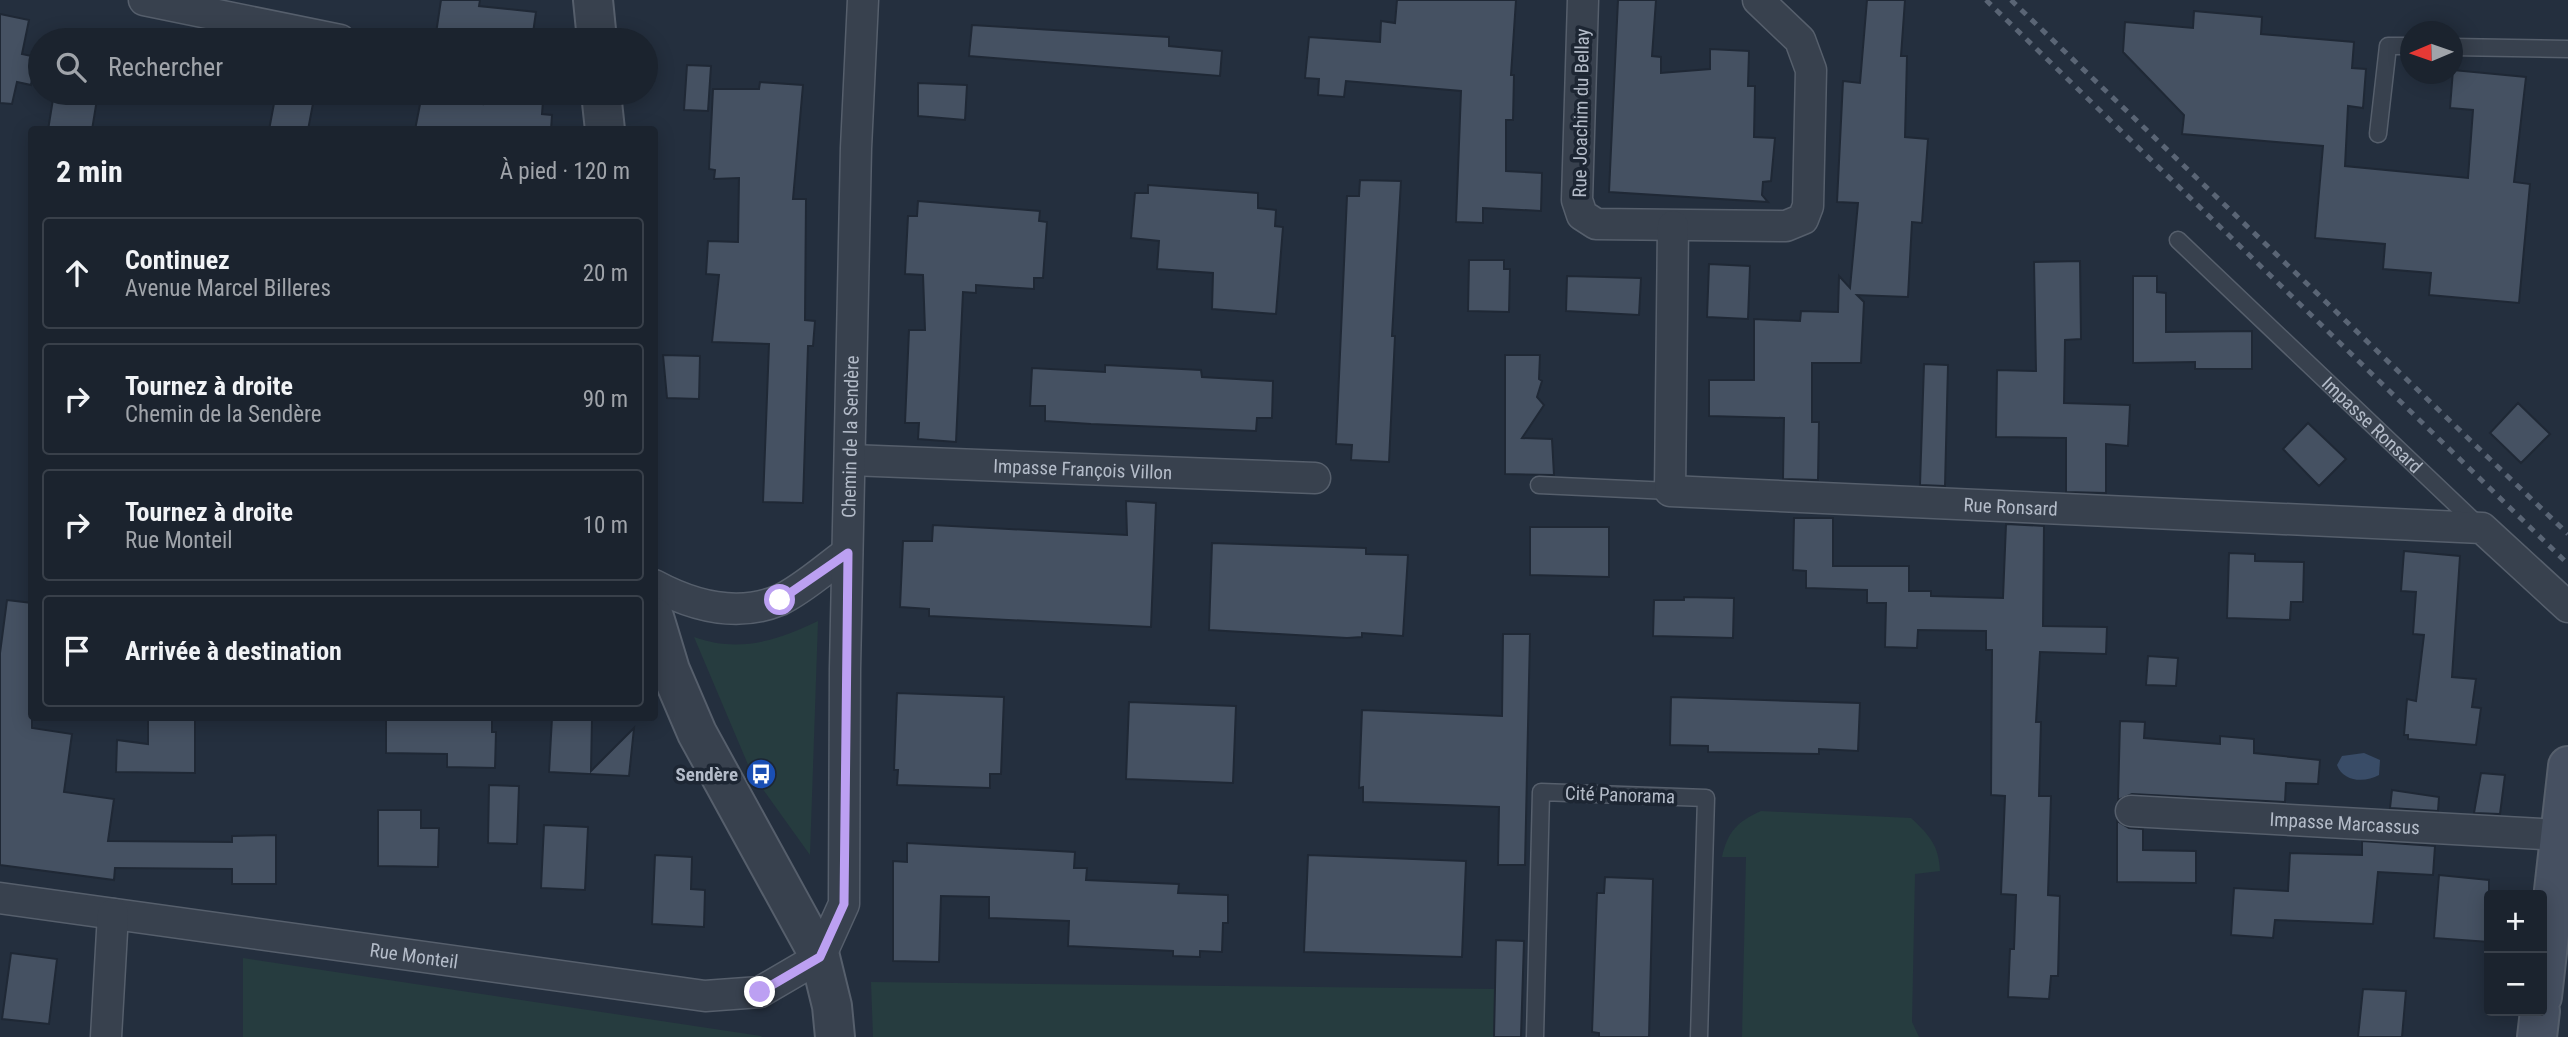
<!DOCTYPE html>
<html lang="fr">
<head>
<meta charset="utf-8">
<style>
	:root { --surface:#1b232e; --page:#282f3a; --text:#f1f3f6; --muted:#a0a4aa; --line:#39404a }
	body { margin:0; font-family:"Roboto Condensed",sans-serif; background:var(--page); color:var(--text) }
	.controls { position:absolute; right:21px; bottom:21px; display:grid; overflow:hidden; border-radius:7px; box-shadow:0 4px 18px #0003 }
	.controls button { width:63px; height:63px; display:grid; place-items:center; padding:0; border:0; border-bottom:2px solid var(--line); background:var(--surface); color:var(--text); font:35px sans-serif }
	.compass { position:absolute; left:2400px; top:21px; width:63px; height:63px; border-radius:50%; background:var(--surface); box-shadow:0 4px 18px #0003; rotate:268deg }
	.stop { position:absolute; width:21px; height:21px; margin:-16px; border:5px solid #bca0f2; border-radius:50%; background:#fff }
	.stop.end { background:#bca0f2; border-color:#fff; box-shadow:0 2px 7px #0008 }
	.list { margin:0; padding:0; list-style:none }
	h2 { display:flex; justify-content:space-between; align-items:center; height:91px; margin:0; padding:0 28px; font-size:30px }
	h2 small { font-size:23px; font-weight:400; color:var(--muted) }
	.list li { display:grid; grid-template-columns:46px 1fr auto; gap:21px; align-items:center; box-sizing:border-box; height:112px; margin:0 14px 14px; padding:0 14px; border:2px solid var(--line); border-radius:7px }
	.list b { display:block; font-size:26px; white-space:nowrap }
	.list p { margin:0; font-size:23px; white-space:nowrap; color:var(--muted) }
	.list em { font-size:23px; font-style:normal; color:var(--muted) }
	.icon { flex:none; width:38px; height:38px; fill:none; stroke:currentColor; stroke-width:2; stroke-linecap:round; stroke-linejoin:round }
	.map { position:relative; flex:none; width:2568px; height:1037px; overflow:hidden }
	.search { position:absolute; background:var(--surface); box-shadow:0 4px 18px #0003; left:28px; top:28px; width:630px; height:77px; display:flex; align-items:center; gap:18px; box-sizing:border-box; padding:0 24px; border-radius:38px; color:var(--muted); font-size:26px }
	.panel { position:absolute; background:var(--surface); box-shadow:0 4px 18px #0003; left:28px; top:126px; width:630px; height:595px; border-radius:7px }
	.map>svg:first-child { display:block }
	.green { fill:#263c3f }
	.water { fill:#394c67 }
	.building { fill:#455162; stroke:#1f2835; stroke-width:2 }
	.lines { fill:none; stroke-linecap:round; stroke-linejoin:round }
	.service-casing { stroke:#565f6c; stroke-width:19 }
	.minor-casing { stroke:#565f6c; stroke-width:33 }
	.tertiary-casing { stroke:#565f6c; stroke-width:42 }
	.secondary-casing { stroke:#565f6c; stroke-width:42 }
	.service { stroke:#38414e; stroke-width:16 }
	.minor { stroke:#38414e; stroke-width:30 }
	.tertiary { stroke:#38414e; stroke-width:38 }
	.secondary { stroke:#465061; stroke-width:38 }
	.rail { stroke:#5a6575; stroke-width:5; stroke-dasharray:7 7; stroke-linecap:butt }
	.route { stroke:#bca0f2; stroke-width:9 }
	.labels { text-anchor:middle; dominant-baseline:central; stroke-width:7; stroke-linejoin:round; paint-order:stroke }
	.street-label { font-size:19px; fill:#b4bcc9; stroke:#1d2633 }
	.poi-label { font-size:19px; font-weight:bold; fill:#b4bcc9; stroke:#1d2633; text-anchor:end }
</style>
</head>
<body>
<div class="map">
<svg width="2568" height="1037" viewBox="0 0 2568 1037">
	<rect width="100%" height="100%" fill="#242f3e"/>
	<path class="green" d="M818,621L810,855L752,774L694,637C738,653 777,641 818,621Z
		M1761,811L1911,818C1929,835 1939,845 1940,871L1915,874L1912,1022L1919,1037H1742L1746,857H1722C1728,831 1737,822 1761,811Z
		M243,958L761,1036L762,1037H243Z
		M871,982L1495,989L1494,1037H873Z"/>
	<path class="water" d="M2364,753L2380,760L2379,775C2365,783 2343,782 2337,765L2342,756Z"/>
	<path class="building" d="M441,0H480L479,6L536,12L532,40H435Z
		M1397,0H1516L1511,75H1514L1513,120H1506V171L1542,173L1541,211L1483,208V223L1456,222L1461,91L1346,81L1344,97L1318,95L1319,79L1305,78L1309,37L1380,42L1381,21L1395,23Z
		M1618,0H1656L1652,56L1661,57V73L1710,69V49L1749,51L1748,86H1755L1754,137L1775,138L1771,181L1763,182L1762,195L1768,202L1609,192Z
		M1867,0H1905L1901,56H1907L1905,137L1928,139L1922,223L1912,222L1908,297L1857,295L1864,302L1861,363H1812V422H1819L1818,480L1783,479L1784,418L1709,416V380H1754V319L1800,321L1801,311L1838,312L1839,276L1850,288L1858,203L1837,202L1843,81L1860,83Z
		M2194,11L2262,17L2261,34L2354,42L2352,68L2366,69L2363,108L2348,106L2345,166L2468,178L2473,110L2450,108L2453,70L2526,77L2514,182L2530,184L2519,303L2429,295L2431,273L2383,269L2385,244L2315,238L2323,146L2182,134L2184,115L2123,52L2125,22L2193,28Z
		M0,14L29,20L22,54L36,57L31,85L17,82L12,104L0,103Z
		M972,25L1169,37V46L1222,51L1220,76L969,56Z
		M687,65L711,66L708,111L684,110Z
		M760,82L803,85L793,199H806L805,320L815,321L813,346H808L803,503L763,502L769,344L712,342L719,275L706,274L708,241L738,242L739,178L714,179L715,170L709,169L713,89H759Z
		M918,83L967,85L965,120L918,116Z
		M54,93H98L92,130H48Z
		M276,93H315L308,130H269Z
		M485,93H537V101H543L542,114L552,115L551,130H415L422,94L483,104Z
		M1360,180L1401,181L1392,336H1395L1389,462L1351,460L1352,445L1336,444L1347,196H1359Z
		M1148,185L1258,193V208L1276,210L1275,226L1283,227L1276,314L1212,309L1213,273L1157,269L1159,241L1131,238L1135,193H1148Z
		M918,201L1040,211L1039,221L1047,222L1043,278H1034V289L976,285V293L963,292L956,442L918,439L919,423H905L909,330H925L923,275L905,274L908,216H917Z
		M1469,260H1504V269H1510L1509,312L1468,311Z
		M2080,261L2081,339L2065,340L2064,403L2130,405L2128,446L2106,444V493L2066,492V438L1996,437L1997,370L2036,371L2034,262Z
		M1709,264L1750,266L1748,319L1707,317Z
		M1567,276L1641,278L1639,315L1566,311Z
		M2133,276H2157V292L2166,293V332L2252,331V369H2195V362L2133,363Z
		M663,355L700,356L699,399L667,398Z
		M1505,355H1540L1539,379L1542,381L1537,397L1544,405L1522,438L1552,439L1554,475L1505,474Z
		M1924,364L1948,365L1945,486L1920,485Z
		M1105,365L1201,370L1202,377L1273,381L1272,418H1257L1256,431L1091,424L1045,421V406H1030L1032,368L1105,372Z
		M2518,403L2550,434L2521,463L2490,433Z
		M2308,423L2346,459L2319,486L2283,449Z
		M1126,501L1156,503L1151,627L929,616V609L900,607L903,541H932L933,525L1127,535Z
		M1794,518H1833V566H1909V591H1931V596L2003,598L2006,524L2044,526L2043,626L2107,627L2106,654L2040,652L2036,722H2041L2039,796H2051L2048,895L2060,896L2058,976H2051L2049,999L2008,997L2010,949H2014L2016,895L2001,894L2005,796L1991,795L1992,650H1986V631L1918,630L1917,648L1885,647L1886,603H1867V590L1806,588V571L1793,570Z
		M1530,527H1609V577L1530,575Z
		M1212,543L1366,548V554L1408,555L1403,636L1362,633V637L1347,638L1209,630Z
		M2404,551L2460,556L2452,677L2476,679L2472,707L2481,708L2476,745L2408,739V735H2404L2407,699L2416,701L2424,635L2413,634L2416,592L2401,591Z
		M2229,553L2255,554V561L2304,562L2303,602H2291L2290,620L2227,618Z
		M1684,597L1734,598L1733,638L1653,636L1654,600H1684Z
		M7,600L32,603V728L72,734L64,792L114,799L108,841L232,842V836L276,835V884H232V869L115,868L114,880L0,865V653Z
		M1503,634H1530L1525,865H1498L1499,807L1363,802V787L1359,788L1362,710L1502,716Z
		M2148,656L2178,658L2176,686L2146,685Z
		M897,693L1004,697L1001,774H990V788L897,785L898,770H894Z
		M1671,697L1860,703L1858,751L1819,749V754L1708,752V746L1670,745Z
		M1129,702L1236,706L1233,783L1126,779Z
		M148,718H195V773L116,772L117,740L148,744Z
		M386,718H492V732H496L495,768L447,767V754L386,753Z
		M552,718H592L591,771L634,728L629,776L549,772Z
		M2120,721L2145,722L2144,738L2220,744V736L2254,739V753L2320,760L2318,784L2286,783L2285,802L2132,794L2118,800Z
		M2481,773L2505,775L2500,814L2474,813Z
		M489,785L519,786L517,844L488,843Z
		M2392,790L2439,797L2438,811L2390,808Z
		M378,810H421V828H439L438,867L378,866Z
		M2117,821L2129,828L2143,829V850L2196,851V883L2117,882Z
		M544,825L588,827L585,890L541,888Z
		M2362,841L2435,846L2433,875L2378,872L2373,924L2275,920L2273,938L2231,935L2234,888L2288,891L2290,853L2362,855Z
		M907,843L1075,852L1074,868H1087L1086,880L1179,884L1178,893L1228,895V923H1223L1222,952L1200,951V957L1173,956V951L1068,946L1069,921L989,918V897L941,896L939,962L893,961V861L907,862Z
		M655,855L692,857L691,889L705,890L704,927L652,924Z
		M1308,855L1466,861L1462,957L1304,952Z
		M2439,875L2489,880V942L2434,938Z
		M1605,877L1653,879L1649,1037H1599V1033L1592,1032L1597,893H1604Z
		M1496,940L1524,941L1521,1037H1494Z
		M11,953L57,959L49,1024L2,1019Z
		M2363,989L2406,991L2402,1037H2358Z"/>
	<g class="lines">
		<g class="service-casing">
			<g id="service">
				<path d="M2452,47L2568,49"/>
				<path d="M2378,134L2388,46H2410"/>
				<path id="s1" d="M2178,240L2480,527"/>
				<path d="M1539,485L1670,491"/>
				<path d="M1535,1037L1541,792L1706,798L1699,1037"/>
			</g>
		</g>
		<g class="minor-casing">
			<g id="minor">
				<path d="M144,0L340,40"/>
				<path d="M1583,0L1577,200L1582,215L1596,224L1786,226L1803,219L1808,206L1811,70L1800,40L1758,0"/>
				<path id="s2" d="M1673,226L1670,491L2482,528L2568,607"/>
				<path id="s3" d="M850,460L1315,478"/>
				<path d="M654,585C693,606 737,618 780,600C803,589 826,568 847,553"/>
				<path id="s4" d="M2131,811L2559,835"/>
				<path id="s5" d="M0,898L705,996L760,992L820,957L844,904L845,669L856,148L863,0"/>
				<path d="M106,1037L113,914"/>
			</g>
		</g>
		<g class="tertiary-casing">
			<path id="tertiary" d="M593,0L597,40
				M601,93L605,130
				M654,617L670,670L697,733L820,957L832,1006L835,1037"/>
		</g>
		<g class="secondary-casing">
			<path id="secondary" d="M2542,997L2568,766
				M2537,1037L2540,1011"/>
		</g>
		<use href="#service" class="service"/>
		<use href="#minor" class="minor"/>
		<use href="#tertiary" class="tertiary"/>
		<use href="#secondary" class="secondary"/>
		<path class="rail" d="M1986,0L2568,564
			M2011,0L2568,534"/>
	</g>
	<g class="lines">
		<path class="route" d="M760,992L820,957L844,904L848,553L780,600"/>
	</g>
	<defs>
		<g id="bus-disc" transform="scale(1.575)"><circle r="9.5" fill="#1a4fb4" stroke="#1d2633"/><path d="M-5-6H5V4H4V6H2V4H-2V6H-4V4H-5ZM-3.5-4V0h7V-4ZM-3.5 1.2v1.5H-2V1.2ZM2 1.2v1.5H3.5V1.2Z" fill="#fff"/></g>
	</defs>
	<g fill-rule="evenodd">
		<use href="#bus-disc" x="761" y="774"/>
	</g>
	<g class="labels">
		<g class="street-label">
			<text transform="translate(1581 113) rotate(-89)">Rue Joachim du Bellay</text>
			<text stroke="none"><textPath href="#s1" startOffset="268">Impasse Ronsard</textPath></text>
			<text stroke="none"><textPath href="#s5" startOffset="1362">Chemin de la Sendère</textPath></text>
			<text stroke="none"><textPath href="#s3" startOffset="233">Impasse François Villon</textPath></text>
			<text stroke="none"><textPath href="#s2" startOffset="606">Rue Ronsard</textPath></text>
			<text transform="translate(1620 795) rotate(2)">Cité Panorama</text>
			<text stroke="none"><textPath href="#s4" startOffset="214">Impasse Marcassus</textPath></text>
			<text stroke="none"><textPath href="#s5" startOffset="418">Rue Monteil</textPath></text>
		</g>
		<g class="poi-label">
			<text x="738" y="774">Sendère</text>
		</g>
	</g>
</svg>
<div class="controls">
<button>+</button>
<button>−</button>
</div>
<svg class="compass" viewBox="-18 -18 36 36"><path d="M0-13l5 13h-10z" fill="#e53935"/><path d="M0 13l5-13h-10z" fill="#a0a4aa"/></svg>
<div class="stop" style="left:780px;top:600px"></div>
<div class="stop end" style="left:760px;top:992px"></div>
<div class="search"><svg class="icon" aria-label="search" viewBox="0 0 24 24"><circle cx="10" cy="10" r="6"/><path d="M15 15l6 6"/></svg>Rechercher</div>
<section class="panel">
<h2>2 min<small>À pied · 120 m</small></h2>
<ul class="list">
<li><svg class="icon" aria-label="ahead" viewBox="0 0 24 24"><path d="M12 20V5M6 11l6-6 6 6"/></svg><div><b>Continuez</b><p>Avenue Marcel Billeres</p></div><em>20 m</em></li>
<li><svg class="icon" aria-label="right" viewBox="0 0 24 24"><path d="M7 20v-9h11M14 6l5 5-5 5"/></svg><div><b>Tournez à droite</b><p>Chemin de la Sendère</p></div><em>90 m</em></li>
<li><svg class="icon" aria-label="right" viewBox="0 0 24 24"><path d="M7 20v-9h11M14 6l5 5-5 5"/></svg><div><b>Tournez à droite</b><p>Rue Monteil</p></div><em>10 m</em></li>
<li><svg class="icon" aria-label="arrive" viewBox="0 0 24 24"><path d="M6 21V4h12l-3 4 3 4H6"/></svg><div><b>Arrivée à destination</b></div></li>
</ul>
</section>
</div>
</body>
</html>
